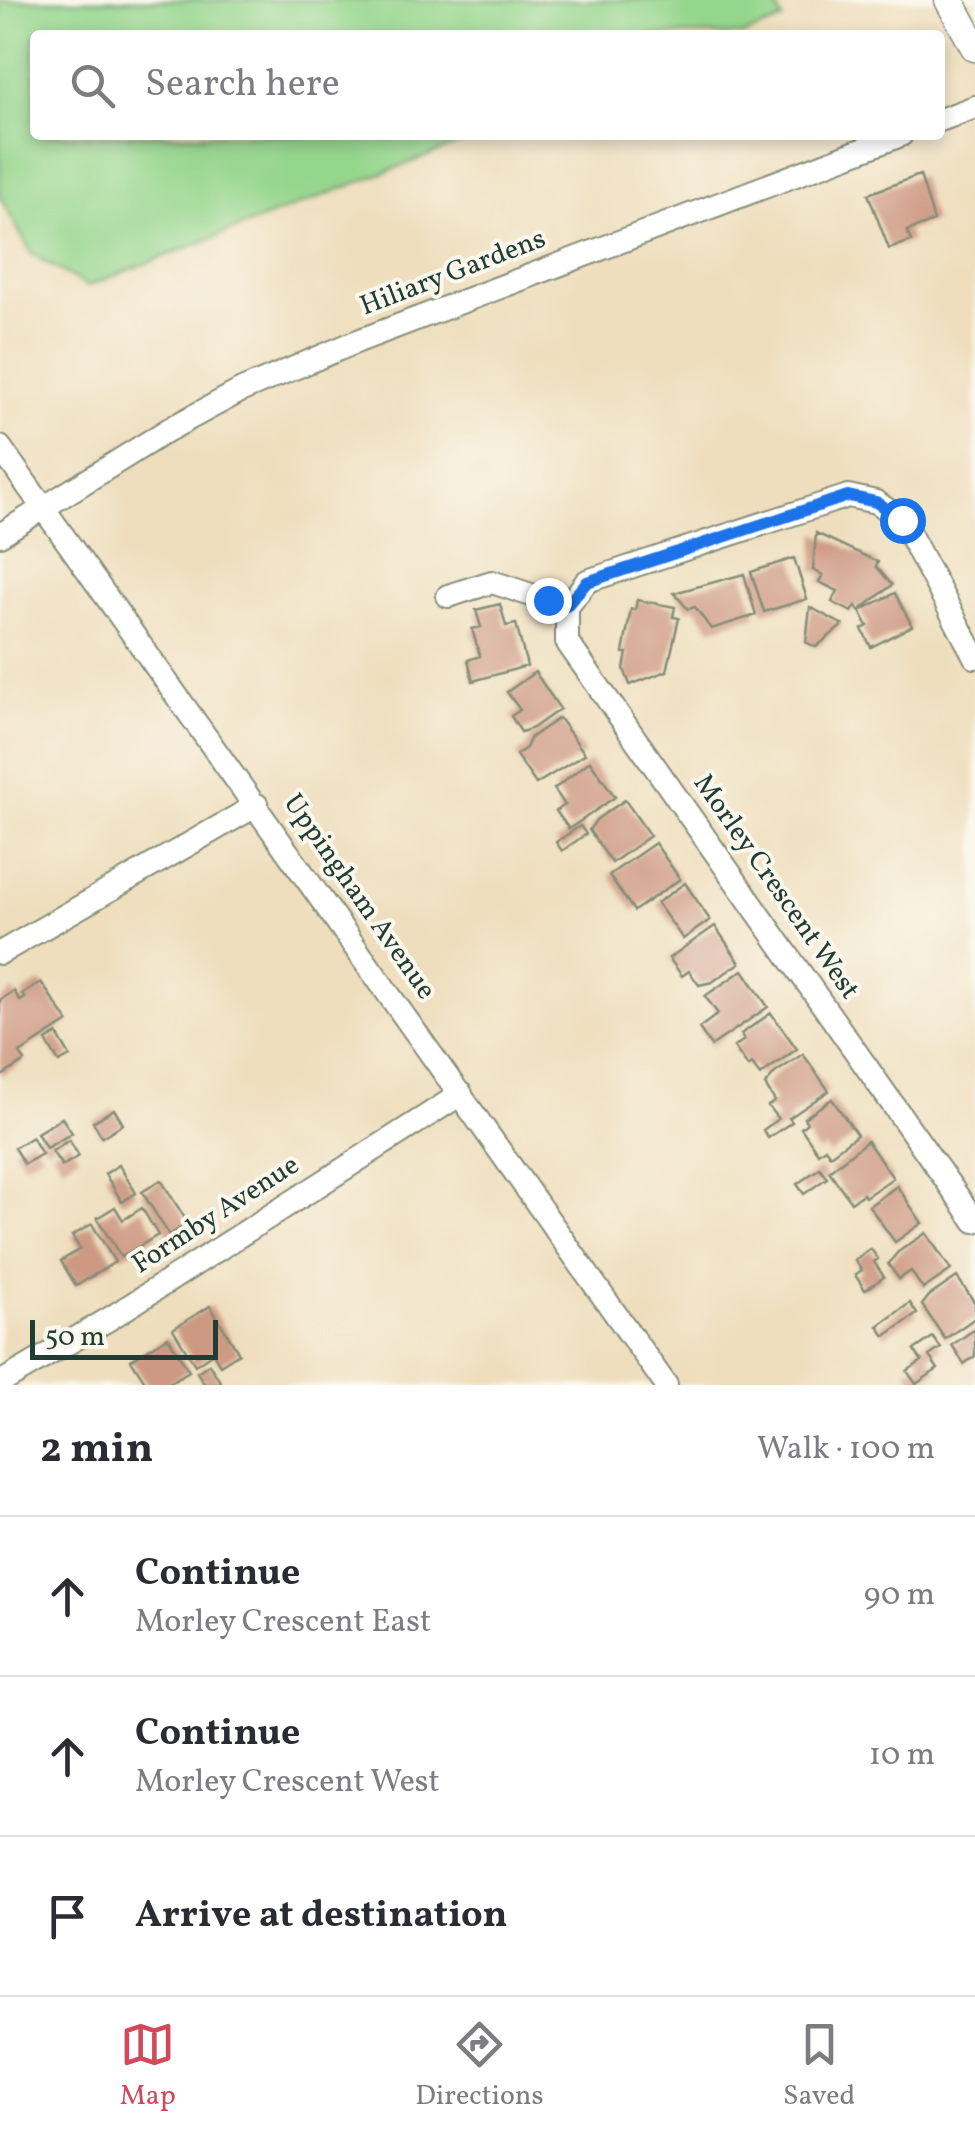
<!DOCTYPE html>
<html lang="en">
<head>
<meta charset="utf-8">
<style>
	:root { --surface:#fff; --page:#f2f2f3; --text:#2b2b33; --muted:#7c7c81; --line:#e1e1e2; --accent:#d1495b }
	body { margin:0; font-family:Vollkorn,serif; background:var(--page); color:var(--text) }
	.scale { position:absolute; left:30px; bottom:25px; width:188px; box-sizing:border-box; padding-left:10px; border:5px solid #1f3d34; border-top:0; font-size:28px; line-height:35px; white-space:nowrap; color:#1f3d34; -webkit-text-stroke:8px #fbf7ec; paint-order:stroke }
	.stop { position:absolute; width:30px; height:30px; margin:-22px; border:8px solid #1a73e8; border-radius:50%; background:#fff }
	.stop.end { background:#1a73e8; border-color:#fff; box-shadow:0 2px 10px #0008 }
	.list { margin:0; padding:0; list-style:none }
	h2 { display:flex; justify-content:space-between; align-items:center; height:130px; margin:0; padding:0 40px; font-size:42px }
	h2 small { font-size:32px; font-weight:400; color:var(--muted) }
	.list li { display:grid; grid-template-columns:65px 1fr auto; gap:30px; align-items:center; box-sizing:border-box; height:160px; padding:0 40px; border-top:2px solid var(--line) }
	.list b { display:block; font-size:38px; white-space:nowrap }
	.list p { margin:0; font-size:32px; white-space:nowrap; color:var(--muted) }
	.list em { font-size:32px; font-style:normal; color:var(--muted) }
	.icon { flex:none; width:55px; height:55px; fill:none; stroke:currentColor; stroke-width:2; stroke-linecap:round; stroke-linejoin:round }
	.map { position:relative; flex:none; width:975px; height:1385px; overflow:hidden }
	.search { position:absolute; background:var(--surface); box-shadow:0 5px 15px #0003; left:30px; right:30px; top:30px; height:110px; display:flex; align-items:center; gap:25px; box-sizing:border-box; padding:0 35px; border-radius:10px; color:var(--muted); font-size:38px }
	.sheet { height:610px; background:var(--surface) }
	nav { display:flex; justify-content:space-around; align-items:center; box-sizing:border-box; height:140px; border-top:2px solid var(--line); background:var(--surface); font-size:28px; color:var(--muted) }
	nav a { display:grid; justify-items:center; gap:5px }
	nav .on { color:var(--accent) }
	.map>svg:first-child { display:block }
	.green { fill:#95d68d; stroke:#5a8a60; stroke-width:2.5 }
	.building { fill:#ce9983 }
	.lines { fill:none; stroke-linecap:round; stroke-linejoin:round }
	.minor-casing { stroke:#868e78; stroke-width:26 }
	.tertiary-casing { stroke:#868e78; stroke-width:31 }
	.minor { stroke:#fff; stroke-width:22 }
	.tertiary { stroke:#fff; stroke-width:28 }
	.route { stroke:#1a73e8; stroke-width:12 }
	.labels { text-anchor:middle; dominant-baseline:central; stroke-width:8; stroke-linejoin:round; paint-order:stroke }
	.street-label { font-size:28px; fill:#1f3d34; stroke:#fbf7ec }
</style>
</head>
<body>
<div class="map">
<svg width="975" height="1385" viewBox="0 0 975 1385">
	<rect width="100%" height="100%" fill="#fbf7ec"/>
	<filter id="ink" filterUnits="userSpaceOnUse"><feTurbulence type="fractalNoise" baseFrequency=".01" numOctaves="2"/><feDisplacementMap in="SourceGraphic" scale="20" xChannelSelector="R" yChannelSelector="G"/><feConvolveMatrix kernelMatrix="1 2 1 2 8 2 1 2 1" color-interpolation-filters="sRGB"/></filter>
	<filter id="wash" filterUnits="userSpaceOnUse"><feTurbulence type="fractalNoise" baseFrequency=".0048" numOctaves="4" result="noise"/><feDisplacementMap in="SourceGraphic" scale="40" xChannelSelector="R" yChannelSelector="G"/><feGaussianBlur stdDeviation="2.25" result="paint"/><feColorMatrix in="noise" values="0 0 0 0 0 0 0 0 0 0 0 0 0 0 0 0 0 1.4 0 .05"/><feComposite in="paint" operator="in"/></filter>
	<g filter="url(#wash)">
		<rect width="100%" height="100%" fill="#eedebd"/>
		<path class="green" d="M0,0H772L783,20L744,35H35V135H482L87,286L32,254L0,197Z"/>
		<g id="blocks">
			<path class="building" d="M920,175L934,221L907,231L911,241L889,249L868,194Z
				M816,533L878,562L876,566L892,585L859,611L856,606L852,612L832,602L838,591L819,582L823,575L813,570Z
				M794,558L807,599L764,612L751,572Z
				M744,574L756,615L711,629L695,607L688,609L674,593Z
				M895,593L912,626L871,647L862,629L868,626L860,611Z
				M637,600L675,607L673,617L679,618L667,671L630,685L624,669L627,653H623L631,609L635,610Z
				M500,604L506,626L516,624L527,666L473,681L468,660L480,656L472,629L481,627L476,610Z
				M810,607L843,625L816,647L806,642Z
				M535,672L560,709L533,728L521,732L511,716L520,710L507,692Z
				M559,718L585,754L536,784L516,755L526,748L531,737Z
				M590,761L615,797L569,829L556,811L565,805L554,789Z
				M625,800L650,836L612,863L589,830L597,819Z
				M580,826L586,834L562,851L556,842Z
				M655,843L680,879L634,911L609,875Z
				M685,883L710,920L683,939L657,903Z
				M715,926L740,963L712,982L699,985L689,971L682,976L669,958Z
				M743,970L768,1007L711,1046L699,1028L718,1014L705,996Z
				M41,982L68,1022L20,1053L25,1061L0,1077V1000L14,991L20,1001L25,998L22,994Z
				M771,1013L797,1049L760,1075L752,1064L748,1067L734,1047L744,1040L741,1034Z
				M57,1034L70,1056L59,1062L46,1041Z
				M803,1054L829,1091L789,1118L792,1122L768,1138L763,1130L778,1119L768,1106L775,1101L765,1085L775,1073Z
				M832,1099L857,1135L830,1155L825,1148L818,1153L801,1128L807,1123L804,1118Z
				M114,1109L123,1124L102,1137L93,1122Z
				M62,1118L72,1133L46,1148L37,1133Z
				M32,1137L42,1154L24,1164L14,1148Z
				M69,1140L79,1156L62,1166L52,1151Z
				M867,1141L893,1178L865,1197L863,1194L851,1202L829,1171Z
				M119,1165L136,1193L122,1202L105,1174Z
				M820,1168L827,1178L804,1194L797,1184Z
				M161,1180L188,1223L169,1235L142,1192Z
				M897,1186L922,1223L895,1242L869,1206Z
				M115,1207L123,1220L142,1208L158,1235L121,1257L97,1218Z
				M92,1224L115,1262L76,1286L61,1261L80,1249L72,1236Z
				M926,1233L951,1270L923,1289L911,1271L899,1279L888,1264L898,1252Z
				M871,1249L878,1259L874,1262L884,1277L865,1290L855,1275L862,1270L855,1260Z
				M957,1277L975,1303V1318L945,1339L922,1305L929,1296Z
				M910,1303L917,1314L885,1336L878,1326Z
				M210,1306L239,1353L220,1365L213,1353L195,1365L173,1329Z
				M975,1329V1356L964,1364L952,1345Z
				M168,1337L189,1371L166,1385H147L131,1360Z
				M933,1337L941,1348L929,1356L938,1369L916,1384L907,1371L922,1361L914,1350Z
				M209,1364L221,1383L218,1385H205L197,1372Z"/>
		</g>
	</g>
	<g filter="url(#ink)">
		<use href="#blocks" fill-opacity="0" stroke="#868e78" stroke-width="2.5"/>
		<g class="lines">
			<g class="minor-casing">
				<path id="minor" d="M940,120L975,107
					M0,447L666,1385
					M0,535L168,430L242,390L358,341L901,135
					M448,596L492,582L567,607
					M975,657L902,520L876,502L848,496L587,581L567,607V642L975,1221
					M0,953L257,805
					M0,1383L109,1319L461,1094"/>
			</g>
			<g class="tertiary-casing">
				<path id="tertiary" d="M949,0L975,47"/>
			</g>
			<use href="#minor" class="minor"/>
			<use href="#tertiary" class="tertiary"/>
		</g>
	</g>
	<g class="lines" filter="url(#ink)">
		<path class="route" d="M548,600L566,606L587,582L848,496L876,502L902,520"/>
	</g>
	<g class="labels">
		<g class="street-label">
			<text transform="translate(453 273) rotate(-21)">Hiliary Gardens</text>
			<text transform="translate(776 887) rotate(55)">Morley Crescent West</text>
			<text transform="translate(359 897) rotate(55)">Uppingham Avenue</text>
			<text transform="translate(216 1215) rotate(-33)">Formby Avenue</text>
		</g>
	</g>
</svg>
<div class="scale">50 m</div>
<div class="stop" style="left:902px;top:520px"></div>
<div class="stop end" style="left:548px;top:600px"></div>
<div class="search"><svg class="icon" aria-label="search" viewBox="0 0 24 24"><circle cx="10" cy="10" r="6"/><path d="M15 15l6 6"/></svg>Search here</div>
</div>
<section class="sheet">
<h2>2 min<small>Walk · 100 m</small></h2>
<ul class="list">
<li><svg class="icon" aria-label="ahead" viewBox="0 0 24 24"><path d="M12 20V5M6 11l6-6 6 6"/></svg><div><b>Continue</b><p>Morley Crescent East</p></div><em>90 m</em></li>
<li><svg class="icon" aria-label="ahead" viewBox="0 0 24 24"><path d="M12 20V5M6 11l6-6 6 6"/></svg><div><b>Continue</b><p>Morley Crescent West</p></div><em>10 m</em></li>
<li><svg class="icon" aria-label="arrive" viewBox="0 0 24 24"><path d="M6 21V4h12l-3 4 3 4H6"/></svg><div><b>Arrive at destination</b></div></li>
</ul>
</section>
<nav>
<a class="on"><svg class="icon" aria-label="map" viewBox="0 0 24 24"><path d="M3 6l6-2 6 2 6-2v14l-6 2-6-2-6 2zM9 4v14M15 6v14"/></svg>Map</a>
<a><svg class="icon" aria-label="directions" viewBox="0 0 24 24"><path d="M12 3l9 9-9 9-9-9zM9 14v-3h6M13 9l2 2-2 2"/></svg>Directions</a>
<a><svg class="icon" aria-label="saved" viewBox="0 0 24 24"><path d="M7 4h10v16l-5-4-5 4z"/></svg>Saved</a>
</nav>
</body>
</html>
